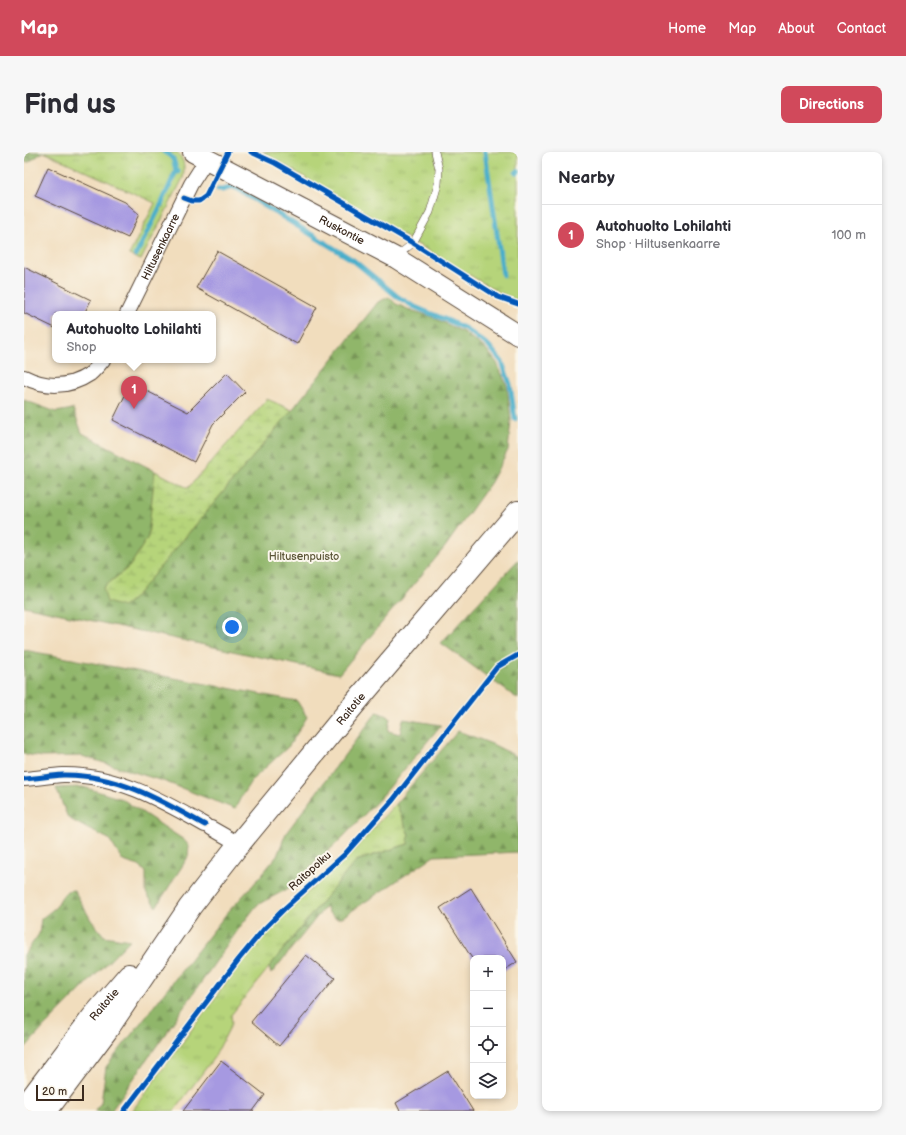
<!DOCTYPE html>
<html lang="en">
<head>
<meta charset="utf-8">
<style>
	:root { --surface:#fff; --page:#f7f7f7; --text:#2b2b33; --muted:#7c7c81; --line:#e1e1e2; --accent:#d1495b }
	body { margin:0; font-family:"Balsamiq Sans",sans-serif; background:var(--page); color:var(--text) }
	.controls { position:absolute; right:12px; bottom:12px; display:grid; overflow:hidden; border-radius:8px; box-shadow:0 2px 6px #0003 }
	.controls button { width:36px; height:36px; display:grid; place-items:center; padding:0; border:0; border-bottom:1px solid var(--line); background:var(--surface); color:var(--text); font:20px sans-serif }
	.scale { position:absolute; left:12px; bottom:10px; width:48px; box-sizing:border-box; padding-left:4px; border:2px solid #3b2a1e; border-top:0; font-size:11px; line-height:14px; white-space:nowrap; color:#3b2a1e; -webkit-text-stroke:3px #fbf7ec; paint-order:stroke }
	.you { position:absolute; left:208px; top:475px; width:14px; height:14px; margin:-10px; border:3px solid #fff; border-radius:50%; background:#1a73e8; box-shadow:0 0 0 6px #1a73e833 }
	.badge { display:grid; place-items:center; width:26px; height:26px; border-radius:50%; background:var(--accent); color:#fff; font-size:13px; font-weight:700 }
	.pin { position:absolute; translate:-50% -33px; filter:drop-shadow(0 1px 2px #0008) }
	.pin::after { content:''; position:absolute; top:21px; width:14px; height:12px; background:inherit; clip-path:polygon(0 0,100% 0,50% 100%) }
	.popup { position:absolute; left:28px; top:159px; width:164px; height:52px; box-sizing:border-box; display:grid; place-content:center; border-radius:8px; background:var(--surface); filter:drop-shadow(0 1px 3px #0005); font-size:13px; white-space:nowrap; color:var(--muted) }
	.popup b { font-size:15px; color:var(--text) }
	.popup::after { content:''; position:absolute; left:50%; top:100%; margin-left:-8px; border:8px solid transparent; border-top-color:var(--surface) }
	.list { margin:0; padding:0; list-style:none }
	h2 { display:flex; justify-content:space-between; align-items:center; height:52px; margin:0; padding:0 16px; font-size:17px }
	h2 small { font-size:13px; font-weight:400; color:var(--muted) }
	.list li { display:grid; grid-template-columns:26px 1fr auto; gap:12px; align-items:center; box-sizing:border-box; height:60px; padding:0 16px; border-top:1px solid var(--line) }
	.list b { display:block; font-size:15px; white-space:nowrap }
	.list p { margin:0; font-size:13px; white-space:nowrap; color:var(--muted) }
	.list em { font-size:13px; font-style:normal; color:var(--muted) }
	.icon { flex:none; width:22px; height:22px; fill:none; stroke:currentColor; stroke-width:2; stroke-linecap:round; stroke-linejoin:round }
	.map { position:relative; flex:none; width:494px; height:959px; overflow:hidden; border-radius:8px }
	header { display:flex; align-items:center; gap:24px; box-sizing:border-box; height:56px; padding:0 20px; background:var(--accent); color:#fff }
	header strong { font-size:19px }
	nav { display:flex; gap:22px; margin-inline-start:auto; font-size:14px }
	.intro { display:flex; align-items:center; justify-content:space-between; box-sizing:border-box; height:96px; padding:0 24px }
	h1 { margin:0; font-size:28px }
	.button { padding:10px 18px; border-radius:8px; background:var(--accent); color:#fff; font-size:14px; font-weight:700 }
	main { display:flex; gap:24px; padding:0 24px }
	aside { flex:1; background:var(--surface); border-radius:8px; box-shadow:0 2px 6px #0003 }
	.map>svg:first-child { display:block }
	.grass { fill:url(#grass-tufts); stroke:#787f4c }
	.forest { fill:url(#forest-firs); stroke:#667044 }
	.wetland { fill:url(#wetland-marsh); stroke:#787f4c }
	.lines { fill:none; stroke-linecap:round; stroke-linejoin:round }
	.stream { stroke:#4aaeca; stroke-width:5 }
	.building { fill:#a699e1 }
	.lane-casing { stroke:#564536; stroke-width:8 }
	.street-casing { stroke:#564536; stroke-width:16 }
	.secondary-casing { stroke:#564536; stroke-width:22 }
	.primary-casing { stroke:#564536; stroke-width:24 }
	.lane { stroke:#fff; stroke-width:7 }
	.street { stroke:#fff; stroke-width:14 }
	.secondary { stroke:#fff; stroke-width:20 }
	.primary { stroke:#fff; stroke-width:22 }
	.cycleway-casing { stroke:#fbf7ec; stroke-width:8 }
	.cycleway { stroke:#0057b8; stroke-width:5 }
	.labels { text-anchor:middle; dominant-baseline:central; stroke-width:4; stroke-linejoin:round; paint-order:stroke }
	.street-label { font-size:11px; fill:#3b2a1e; stroke:#fbf7ec }
	.park-label { font-size:11px; fill:#5a5435; stroke:#fbf7ec }
</style>
</head>
<body>
<header>
<strong>Map</strong>
<nav><a>Home</a><a>Map</a><a>About</a><a>Contact</a></nav>
</header>
<div class="intro"><h1>Find us</h1><a class="button">Directions</a></div>
<main>
<div class="map">
<svg width="494" height="959" viewBox="0 0 494 959">
	<defs>
		<pattern id="grass-tufts" width="24" height="20" patternUnits="userSpaceOnUse"><rect width="24" height="20" fill="#b6d47a"/><path d="M3 7l-1-3M5 7V3M7 7l1-3M15 17l-1-3M17 17v-4M19 17l1-3" fill="none" stroke="#9db669"/></pattern>
		<pattern id="forest-firs" width="22" height="20" patternUnits="userSpaceOnUse"><rect width="22" height="20" fill="#90b66a"/><path d="M5 1l3.5 6h-7zM16 11l3.5 6h-7z" fill="#779457"/></pattern>
		<pattern id="wetland-marsh" width="20" height="14" patternUnits="userSpaceOnUse"><rect width="20" height="14" fill="#b6d47a"/><path d="M1 5h8M5 5V1M11 12h8M15 12V8" fill="none" stroke="#9db669"/></pattern>
	</defs>
	<rect width="100%" height="100%" fill="#fbf7ec"/>
	<filter id="ink" filterUnits="userSpaceOnUse"><feTurbulence type="fractalNoise" baseFrequency=".025" numOctaves="2"/><feDisplacementMap in="SourceGraphic" scale="8" xChannelSelector="R" yChannelSelector="G"/><feConvolveMatrix kernelMatrix="1 2 1 2 8 2 1 2 1" color-interpolation-filters="sRGB"/></filter>
	<filter id="wash" filterUnits="userSpaceOnUse"><feTurbulence type="fractalNoise" baseFrequency=".012" numOctaves="4" result="noise"/><feDisplacementMap in="SourceGraphic" scale="16" xChannelSelector="R" yChannelSelector="G"/><feGaussianBlur stdDeviation="0.9" result="paint"/><feColorMatrix in="noise" values="0 0 0 0 0 0 0 0 0 0 0 0 0 0 0 0 0 1.4 0 .05"/><feComposite in="paint" operator="in"/></filter>
	<g filter="url(#wash)">
		<rect width="100%" height="100%" fill="#f1ddbd"/>
		<path class="grass" d="M20,0H153C161,9 161,15 159,26L117,108L105,103L131,51Z
			M238,0H494V149L476,141Z
			M372,651L385,683L384,692L332,709L287,763L207,863L208,871L191,904L150,959H108L218,809L242,780L264,758L324,704Z"/>
		<path class="forest" d="M0,0H19L5,10H0Z
			M365,145L372,152L386,158L406,164L439,180L462,197L473,211L483,234L487,269L484,298L467,330L421,395L315,522L0,454V248L32,260L49,257L58,281L131,319L124,385L106,414L79,436L99,455L111,445L268,258L354,150Z
			M494,408V547L417,491Z
			M0,498L273,549L283,565L265,594L228,628L218,643L211,657L142,630L58,604L19,605L0,602Z
			M353,560L366,565L364,579L376,582L379,567L417,573L359,643L318,686L265,736L233,753L216,775L87,959H70L77,951L82,915L203,761L229,733L253,704L262,681Z
			M434,579L468,592L494,605V700L410,704L317,766H312L305,761L301,755L247,822L245,815L287,763L332,709L384,692L385,683L372,651Z
			M59,635L98,647L160,688L165,694L164,705L132,755L122,741V720L115,714L99,709L85,687L64,677L44,666L32,636Z
			M50,738L67,768L80,784L106,788L20,875L0,897V803L15,782L17,767L32,755L37,746L43,739Z"/>
		<path class="wetland" d="M243,247L268,258L111,445L99,455L83,450L79,436L106,414L124,385L131,319L164,336Z"/>
		<g class="lines">
			<path class="stream" d="M140,0C150,5 150,8 152,19L154,20
				M461,0L479,123
				M492,21L494,19
				M194,38H198L210,35L329,108L374,145L391,155L425,169L442,177L465,194L478,210L486,232L491,267
				M112,103L138,51L152,19"/>
		</g>
		<g id="blocks">
			<path class="building" d="M24,15L101,50L115,62L104,86L11,44Z
				M193,99L293,155L273,192L172,136Z
				M0,115L67,148L60,162H31V176L0,161Z
				M203,221L221,240L189,272L170,310L89,268L107,231L164,260Z
				M447,736L493,810L479,819V806H449V808L416,756Z
				M282,803L311,826L255,894L227,870Z
				M197,909L241,943L229,959H159Z
				M424,919L449,959H376L372,951Z"/>
		</g>
	</g>
	<g filter="url(#ink)">
		<use href="#blocks" fill-opacity="0" stroke="#564536" stroke-width="1"/>
		<g class="lines">
			<g class="lane-casing">
				<path id="lane" d="M373,104L389,91L406,60L414,32L415,17L411,0"/>
			</g>
			<g class="street-casing">
				<g id="street">
					<path id="s1" d="M103,162L167,32L183,7"/>
					<path d="M0,225C22,236 45,236 66,222C71,218 75,213 79,208"/>
					<path d="M0,627C13,626 26,624 39,623C92,622 137,648 181,673"/>
					<path d="M187,676L215,692"/>
				</g>
			</g>
			<g class="secondary-casing">
				<g id="secondary">
					<path id="s2" d="M169,0L372,106L494,183"/>
				</g>
			</g>
			<g class="primary-casing">
				<g id="primary">
					<path id="s3" d="M0,956L69,865L105,823"/>
					<path id="s4" d="M22,959L82,879L166,755L215,692L337,544L494,360"/>
				</g>
			</g>
			<use href="#lane" class="lane"/>
			<use href="#street" class="street"/>
			<use href="#secondary" class="secondary"/>
			<use href="#primary" class="primary"/>
			<g class="cycleway-casing">
				<path id="cycleway" d="M227,0L251,11L389,91L474,145L494,152
					M160,46L168,49H175L182,44L204,0
					M0,627C13,626 26,624 39,623C92,622 137,648 181,673
					M100,959L215,807L240,777L262,755L321,702L369,648L473,515L494,503"/>
			</g>
			<use href="#cycleway" class="cycleway"/>
		</g>
	</g>
	<g class="labels">
		<g class="street-label">
			<text stroke="none"><textPath href="#s2" startOffset="168">Ruskontie</textPath></text>
			<text stroke="none"><textPath href="#s1" startOffset="75">Hiltusenkaarre</textPath></text>
			<text stroke="none"><textPath href="#s4" startOffset="505">Raitotie</textPath></text>
			<text transform="translate(286 719) rotate(-42)">Raitopolku</text>
			<text stroke="none"><textPath href="#s3" startOffset="131">Raitotie</textPath></text>
		</g>
		<g class="park-label">
			<text x="280" y="404">Hiltusenpuisto</text>
		</g>
	</g>
</svg>
<div class="controls">
<button>+</button>
<button>−</button>
<button><svg class="icon" aria-label="locate" viewBox="0 0 24 24"><circle cx="12" cy="12" r="6"/><path d="M12 2v4M12 18v4M2 12h4M18 12h4"/></svg></button>
<button><svg class="icon" aria-label="layers" viewBox="0 0 24 24"><path d="M12 4l9 5-9 5-9-5zM3 14l9 5 9-5"/></svg></button>
</div>
<div class="scale">20 m</div>
<div class="you"></div>
<div class="pin badge" style="left:110px;top:257px">1</div>
<div class="popup"><b>Autohuolto Lohilahti</b>Shop</div>
</div>
<aside>
<h2>Nearby<small></small></h2>
<ul class="list">
<li><span class="badge">1</span><div><b>Autohuolto Lohilahti</b><p>Shop · Hiltusenkaarre</p></div><em>100 m</em></li>
</ul>
</aside>
</main>
</body>
</html>
